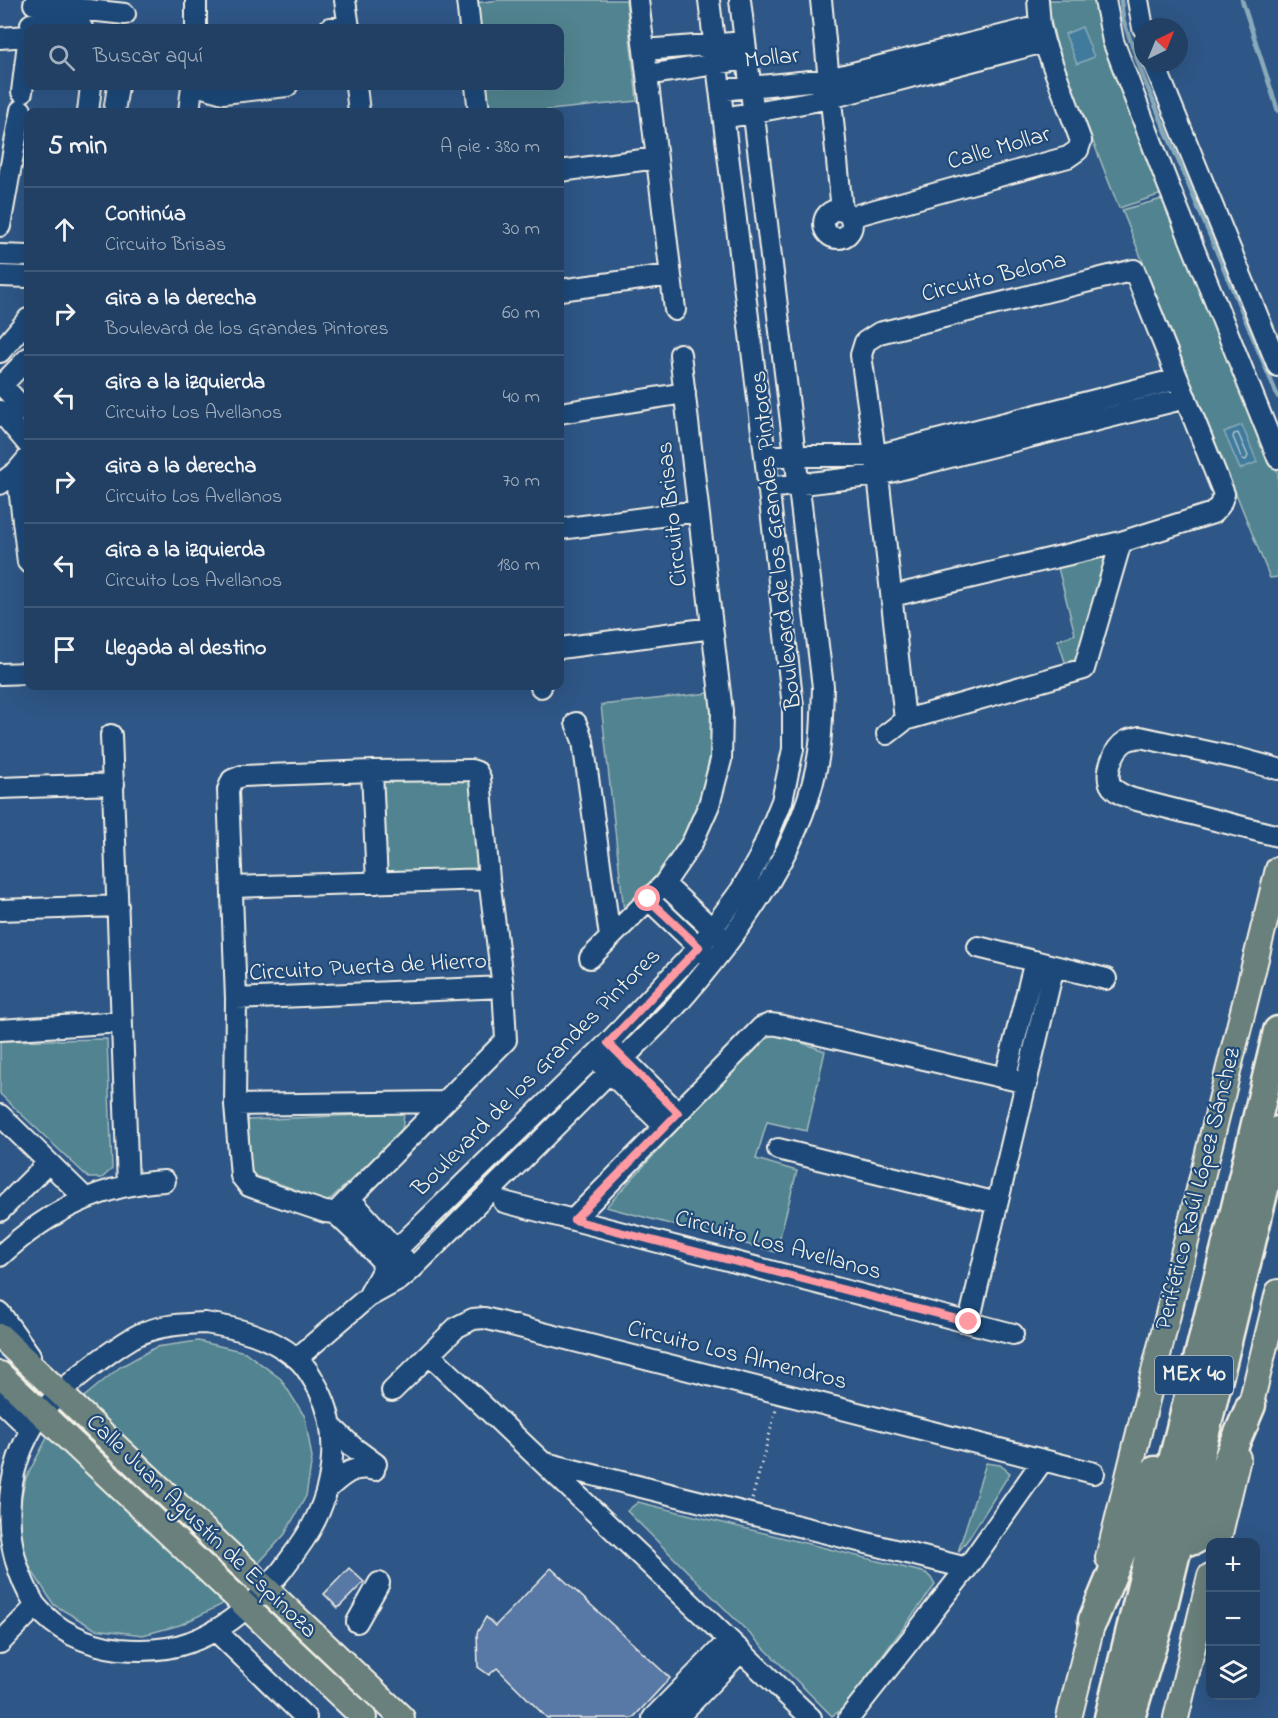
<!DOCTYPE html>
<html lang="es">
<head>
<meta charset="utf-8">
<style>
	:root { --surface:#224064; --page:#2e4b6d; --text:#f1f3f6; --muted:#a2afbf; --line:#3f5978 }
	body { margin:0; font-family:"Indie Flower",sans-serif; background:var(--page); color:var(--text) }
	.controls { position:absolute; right:18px; bottom:18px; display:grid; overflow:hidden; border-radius:12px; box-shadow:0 6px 24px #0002 }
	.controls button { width:54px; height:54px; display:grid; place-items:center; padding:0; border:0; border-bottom:2px solid var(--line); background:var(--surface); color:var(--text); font:30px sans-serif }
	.compass { position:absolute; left:1134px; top:18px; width:54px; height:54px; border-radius:50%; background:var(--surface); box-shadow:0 6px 24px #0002; rotate:43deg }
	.stop { position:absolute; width:18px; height:18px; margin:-14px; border:4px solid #ff9aa2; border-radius:50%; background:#fff }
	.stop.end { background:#ff9aa2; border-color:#fff; box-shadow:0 2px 6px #0008 }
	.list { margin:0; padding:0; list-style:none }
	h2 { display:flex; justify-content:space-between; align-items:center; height:78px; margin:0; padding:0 24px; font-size:26px }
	h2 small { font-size:20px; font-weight:400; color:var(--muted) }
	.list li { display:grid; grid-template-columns:39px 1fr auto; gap:18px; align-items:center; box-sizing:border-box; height:84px; padding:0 24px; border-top:2px solid var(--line) }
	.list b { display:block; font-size:22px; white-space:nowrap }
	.list p { margin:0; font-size:20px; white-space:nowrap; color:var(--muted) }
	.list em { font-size:20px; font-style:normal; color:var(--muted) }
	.icon { flex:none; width:33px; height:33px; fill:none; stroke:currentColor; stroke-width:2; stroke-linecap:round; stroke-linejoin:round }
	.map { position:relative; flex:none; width:1278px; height:1718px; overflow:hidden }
	.search { position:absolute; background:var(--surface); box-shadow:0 6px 24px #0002; left:24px; top:24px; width:540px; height:66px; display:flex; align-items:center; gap:15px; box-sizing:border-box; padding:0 21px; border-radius:12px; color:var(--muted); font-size:22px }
	.panel { position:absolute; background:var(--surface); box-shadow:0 6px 24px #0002; left:24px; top:108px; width:540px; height:582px; border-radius:12px }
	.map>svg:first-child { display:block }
	.green { fill:#518490; stroke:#a2babc; stroke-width:1.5 }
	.water { fill:#417a9c; stroke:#89aaba; stroke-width:1.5 }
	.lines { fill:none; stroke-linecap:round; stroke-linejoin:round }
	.shore { stroke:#acc1ca; stroke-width:1.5 }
	.stream { stroke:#89aaba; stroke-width:4.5 }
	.building { fill:#5878a6; stroke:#f4f1e8; stroke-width:1.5 }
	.minor-casing { stroke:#f4f1e8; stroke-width:24 }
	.major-casing { stroke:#f4f1e8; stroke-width:28 }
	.highway-casing { stroke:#f4f1e8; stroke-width:33 }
	.path { stroke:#f4f1e8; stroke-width:3; stroke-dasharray:1.5 4.5; stroke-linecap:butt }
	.minor { stroke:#1f4a7a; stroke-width:20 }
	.major { stroke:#6a807c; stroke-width:24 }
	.highway { stroke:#6a807c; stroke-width:28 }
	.route { stroke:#ff9aa2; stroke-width:8 }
	.labels { text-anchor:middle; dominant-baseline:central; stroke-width:4.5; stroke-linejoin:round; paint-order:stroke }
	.shield { fill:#1f4a7a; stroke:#b4bfc7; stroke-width:1.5 }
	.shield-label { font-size:22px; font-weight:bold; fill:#f4f1e8 }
	.street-label { font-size:24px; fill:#f4f1e8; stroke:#1f4a7a }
</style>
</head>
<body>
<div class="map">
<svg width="1278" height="1718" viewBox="0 0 1278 1718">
	<rect width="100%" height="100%" fill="#2e5686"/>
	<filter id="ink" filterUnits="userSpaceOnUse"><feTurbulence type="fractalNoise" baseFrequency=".0167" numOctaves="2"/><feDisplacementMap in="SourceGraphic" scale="12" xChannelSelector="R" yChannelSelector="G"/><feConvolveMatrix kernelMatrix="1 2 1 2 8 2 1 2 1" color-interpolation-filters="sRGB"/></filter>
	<g filter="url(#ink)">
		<path class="green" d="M499,0H626L637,101L530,112H488L484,86H560V28H478L475,3Z
			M1046,0H1096L1165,193L1119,208L1059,54Z
			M1166,198L1278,473V577L1270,578L1122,210Z
			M1118,546L1082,667L1068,671L1058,640L1075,634L1056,560Z
			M709,693C721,743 699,819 669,859C656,878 639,894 624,911L601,705Z
			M374,773L476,774L484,875L382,879Z
			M768,1031L825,1051L807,1131L767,1122L756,1159L797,1171L776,1252L606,1207Z
			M107,1039L112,1169L102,1178H89L0,1094V1041Z
			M404,1113L402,1132L325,1204C302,1190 276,1182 250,1175L248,1120Z
			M198,1341L245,1352L281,1379L305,1417L312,1458L306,1496L285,1534L221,1605L180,1625L143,1635L95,1629L54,1605L25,1560L18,1511L26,1478L48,1436L85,1396L120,1367L156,1347Z
			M986,1463L1000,1465L1010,1473L969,1538L958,1552Z
			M638,1502L926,1573L931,1578L935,1585L843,1709L832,1716L627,1511Z"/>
		<path class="water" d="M1082,27L1094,57L1077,64L1065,34Z
			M1242,425L1257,462L1240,469L1224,432Z"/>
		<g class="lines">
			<path class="shore" d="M1238,433L1248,456L1246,460L1242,459L1233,437L1234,434Z"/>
			<path class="stream" d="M1121,0L1123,19L1144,79L1278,397
				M1242,0L1278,111"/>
		</g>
		<path class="building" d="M349,1568L364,1582L338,1608L324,1594Z
			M551,1568L670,1678L633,1718H547L497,1668L489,1675L478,1667L477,1633L486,1617L495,1626Z"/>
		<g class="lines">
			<g class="minor-casing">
				<path id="minor" d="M196,0V28
					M345,0L349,28
					M467,0L470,28
					M638,0L675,310
					M821,0L842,211
					M1105,0L1113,41L1165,177L1278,458
					M1138,0L1143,28
					M34,4L125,14
					M31,24L82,28
					M330,28L349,26
					M0,38L28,36
					M644,50L745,42
					M1154,63L1278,366
					M647,75L747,59
					M199,86L223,93L287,86
					M356,86L359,112
					M476,86L479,112
					M721,90L829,79L1040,26
					M22,92L28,43
					M88,112L91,86
					M114,112L118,86
					M189,112L192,86
					M724,118L830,98L1044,42
					M560,171L657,158
					M824 224a14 14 0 1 1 28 0a14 14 0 1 1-28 0Z
					M850,217L1068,157L1078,150L1081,141L1044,42L1040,26L1038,0
					M0,226L21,110
					M0,255L28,256
					M0,276L28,277
					M560,290L670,275
					M0,352L28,319
					M0,383L28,413
					M0,387L28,358
					M0,411L28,444
					M560,413L685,393
					M765,456H875L1178,379
					M17,471L28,562
					M0,484L17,471L28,458
					M768,488L878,475L1186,398
					M560,529L698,511
					M892,596L1121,542L1213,513L1220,505L1224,494L1134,270L879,333L865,342L861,355L878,475L905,720
					M560,648L712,628
					M0,674L28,673
					M541,686V687
					M576,723L583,741L610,937
					M887,734L905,720L1084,669L1121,542
					M111,735L128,1185
					M1278,769L1241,759L1140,737C1136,738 1130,739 1126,741C1114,748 1103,775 1112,787C1118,794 1125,796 1133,799L1278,836
					M372,771L377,883
					M0,788L114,784
					M664,884L722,938
					M233,887L489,879
					M648,899L708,956
					M0,910L118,906
					M978,947L1106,979
					M590,958L664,884L692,843L709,805L721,760L722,711L680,354
					M236,999L503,987
					M0,1030L122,1022
					M614,1049L678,1113
					M600,1063L664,1126
					M1005,1078L1035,961
					M235,1105L445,1102
					M0,1115L85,1198
					M778,1149L997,1203
					M350,1199L405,1260
					M504,1202L1013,1334
					M0,1211L48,1163
					M335,1213L506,1040L503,987L489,879L480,778L477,772L471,770L372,771L242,776L232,780L228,790L236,999L235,1105L241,1176L249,1186L257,1189L325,1212L335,1213L356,1233L393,1273
					M574,1219L762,1027L770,1024L778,1025L1027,1083
					M0,1256C46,1213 101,1184 165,1181
					M368,1297L385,1265L396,1250L608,1043L699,947L741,890L759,858L782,801L793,749V707L765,456L709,0
					M0,1313L30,1355
					M969,1322L1054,966
					M205,1323C238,1328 269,1336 295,1357C306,1365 313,1379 319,1390C341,1432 334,1487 311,1528C303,1543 292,1556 282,1570C258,1600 227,1629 190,1642C169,1650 142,1651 119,1649C87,1645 56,1631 35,1605C0,1546 0,1472 41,1414C56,1394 77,1377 97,1362C111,1352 125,1341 140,1334C160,1325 183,1324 205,1323Z
					M430,1355L811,1718
					M297,1358L368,1297L399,1280L412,1269L675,1007C732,942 798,856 816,769C822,742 822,715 823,687L740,0
					M392,1391L457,1327L473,1319L484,1318L1094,1473
					M0,1400L31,1430
					M331,1426L353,1447L376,1464
					M545,1463L967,1568
					M327,1489C342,1476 353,1464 374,1470
					M357,1622L379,1583
					M215,1630L306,1718
					M0,1643L36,1606
					M653,1718L729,1640
					M677,1718L741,1651
					M849,1718L967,1568L1043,1460"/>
			</g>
			<g class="major-casing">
				<path id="major" d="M0,1336L402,1718
					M0,1374L364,1718
					M1246,1424L1278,1292
					M1218,1542L1238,1458
					M1108,1558L1278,869
					M1069,1718L1098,1601
					M1176,1718L1210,1576"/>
			</g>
			<g class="highway-casing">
				<path id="highway" d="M1194,1540L1251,1405
					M1093,1620L1155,1471
					M1109,1718L1240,1191L1278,1031
					M1130,1718L1159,1622L1278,1131"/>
			</g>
			<path class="path" d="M752,1499L776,1410"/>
			<use href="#minor" class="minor"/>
			<use href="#major" class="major"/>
			<use href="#highway" class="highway"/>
		</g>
	</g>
	<g class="lines" filter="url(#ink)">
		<path class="route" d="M648,899L699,947L608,1043L678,1113L574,1220L969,1322"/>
	</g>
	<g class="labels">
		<rect class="shield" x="1155" y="1356" width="78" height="38" rx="4.5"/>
		<g class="shield-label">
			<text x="1194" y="1375">MEX 40</text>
		</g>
		<g class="street-label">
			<text transform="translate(772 59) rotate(-6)">Mollar</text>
			<text transform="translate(999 149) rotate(-16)">Calle Mollar</text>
			<text transform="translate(994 278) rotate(-14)">Circuito Belona</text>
			<text transform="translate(673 514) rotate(-96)">Circuito Brisas</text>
			<text transform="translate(777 540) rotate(-96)">Boulevard de los Grandes Pintores</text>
			<text transform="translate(368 968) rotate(-3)">Circuito Puerta de Hierro</text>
			<text transform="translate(537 1073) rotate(-45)">Boulevard de los Grandes Pintores</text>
			<text transform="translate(1199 1189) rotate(-76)">Periférico Raúl López Sánchez</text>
			<text transform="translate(778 1246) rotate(15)">Circuito Los Avellanos</text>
			<text transform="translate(737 1356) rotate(14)">Circuito Los Almendros</text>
			<text transform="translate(201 1527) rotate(44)">Calle Juan Agustín de Espinoza</text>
		</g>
	</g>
</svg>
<div class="controls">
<button>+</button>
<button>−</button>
<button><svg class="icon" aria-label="layers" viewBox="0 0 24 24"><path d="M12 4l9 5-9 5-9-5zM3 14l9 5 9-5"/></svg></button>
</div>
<svg class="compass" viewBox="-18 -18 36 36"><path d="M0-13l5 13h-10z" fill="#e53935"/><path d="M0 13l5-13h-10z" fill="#a2afbf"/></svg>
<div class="stop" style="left:648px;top:899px"></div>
<div class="stop end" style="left:969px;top:1322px"></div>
<div class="search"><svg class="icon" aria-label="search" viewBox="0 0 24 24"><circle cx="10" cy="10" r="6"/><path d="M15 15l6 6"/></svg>Buscar aquí</div>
<section class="panel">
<h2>5 min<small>A pie · 380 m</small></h2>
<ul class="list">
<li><svg class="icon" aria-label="ahead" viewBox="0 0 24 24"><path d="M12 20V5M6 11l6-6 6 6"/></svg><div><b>Continúa</b><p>Circuito Brisas</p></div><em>30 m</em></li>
<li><svg class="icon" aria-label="right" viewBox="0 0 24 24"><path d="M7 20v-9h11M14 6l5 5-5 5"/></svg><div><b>Gira a la derecha</b><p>Boulevard de los Grandes Pintores</p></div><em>60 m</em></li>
<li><svg class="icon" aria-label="left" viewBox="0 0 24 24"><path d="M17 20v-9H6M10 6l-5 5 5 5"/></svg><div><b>Gira a la izquierda</b><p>Circuito Los Avellanos</p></div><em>40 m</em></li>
<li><svg class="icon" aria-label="right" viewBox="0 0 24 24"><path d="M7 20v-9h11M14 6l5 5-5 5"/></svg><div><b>Gira a la derecha</b><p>Circuito Los Avellanos</p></div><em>70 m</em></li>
<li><svg class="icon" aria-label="left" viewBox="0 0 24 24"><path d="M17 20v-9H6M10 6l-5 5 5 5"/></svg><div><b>Gira a la izquierda</b><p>Circuito Los Avellanos</p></div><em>180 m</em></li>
<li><svg class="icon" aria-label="arrive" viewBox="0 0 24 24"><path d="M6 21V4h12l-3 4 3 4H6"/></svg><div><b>Llegada al destino</b></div></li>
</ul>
</section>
</div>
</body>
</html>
